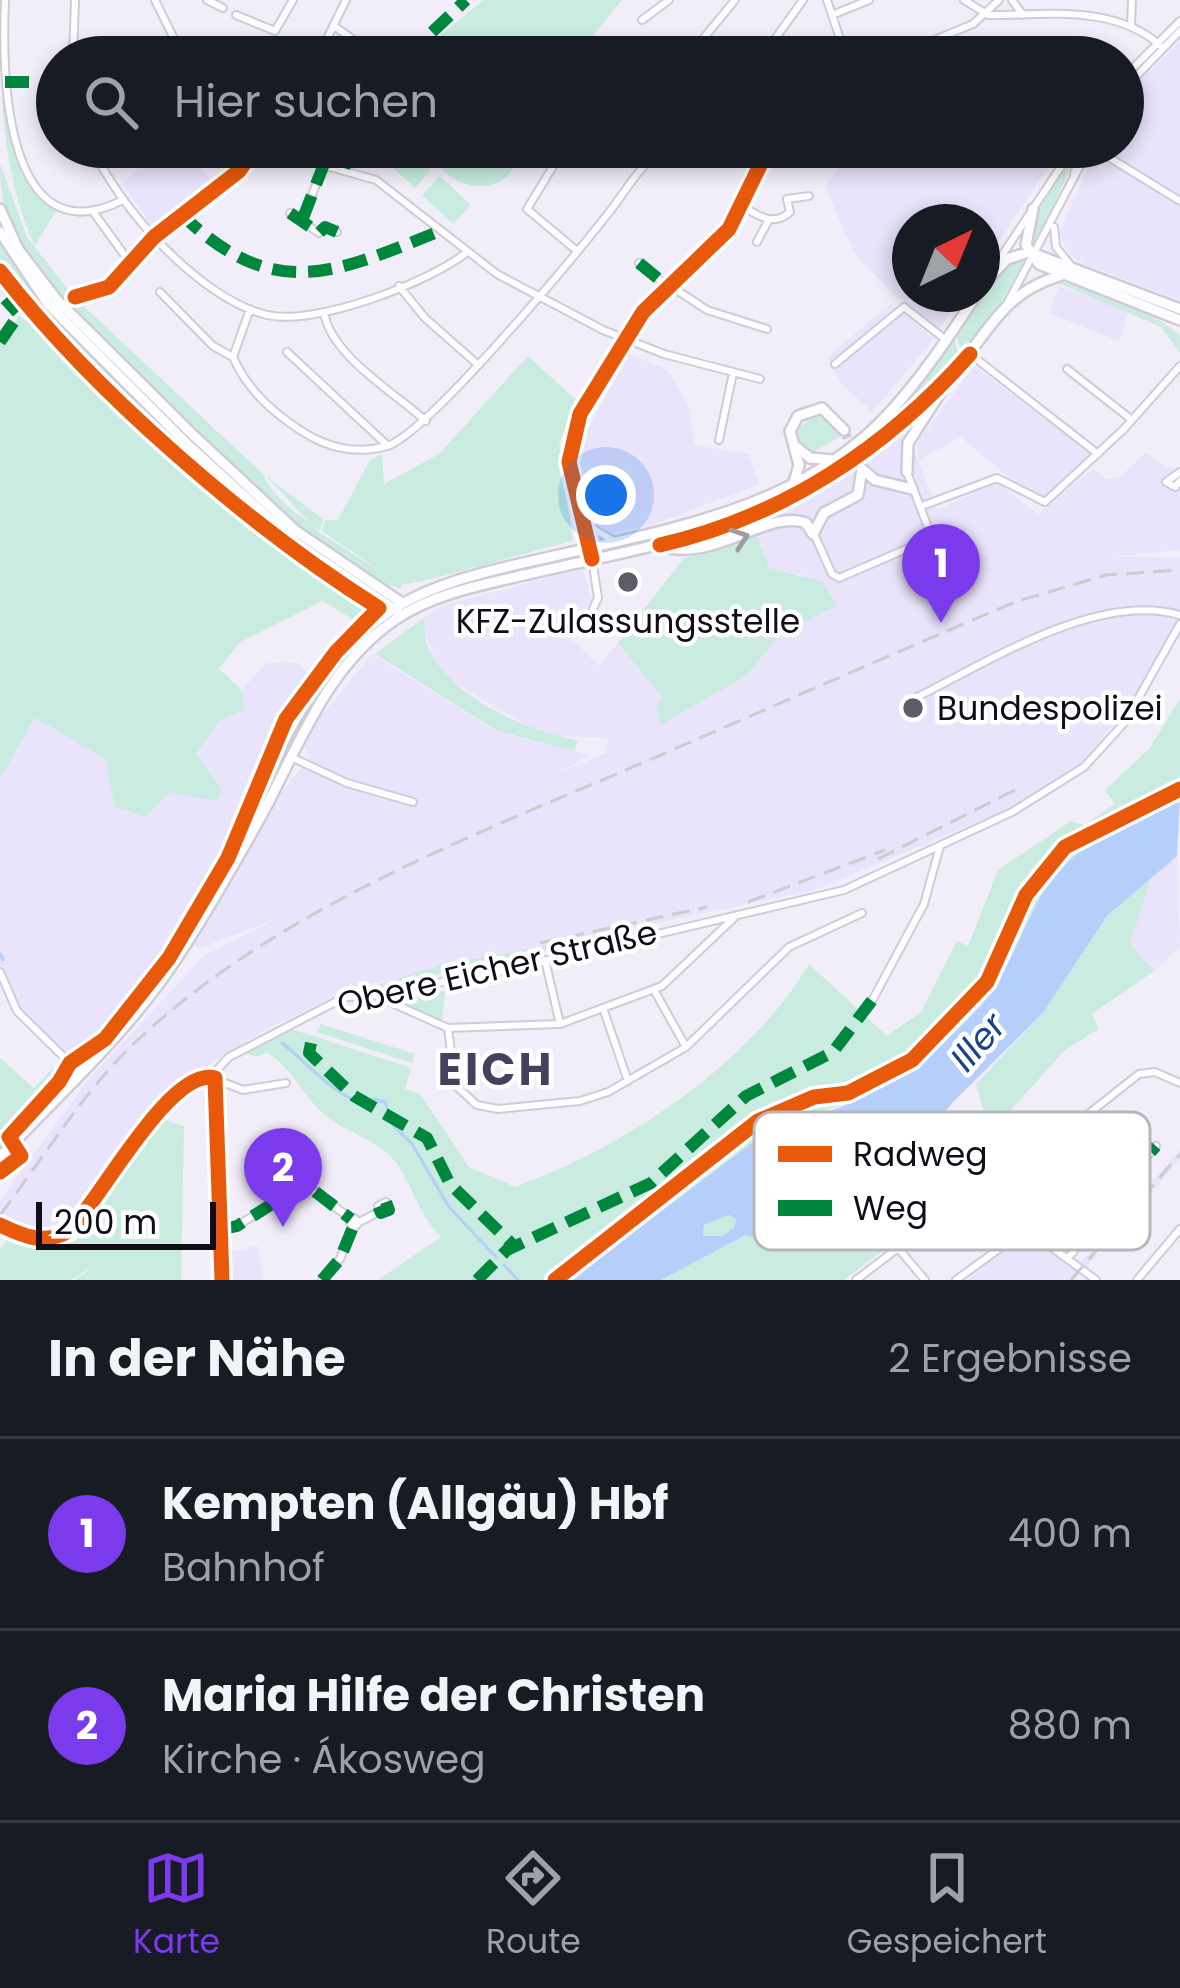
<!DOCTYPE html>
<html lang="de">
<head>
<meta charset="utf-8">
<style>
	:root { --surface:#171b24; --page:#242831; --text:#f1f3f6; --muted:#9ea1a6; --line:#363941; --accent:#7c3aed }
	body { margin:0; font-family:Poppins,sans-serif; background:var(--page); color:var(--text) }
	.compass { position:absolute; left:892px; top:204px; width:108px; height:108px; border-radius:50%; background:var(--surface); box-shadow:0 6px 18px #0003; rotate:43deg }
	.scale { position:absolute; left:36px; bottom:30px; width:180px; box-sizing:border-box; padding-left:12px; border:6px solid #100d19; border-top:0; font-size:33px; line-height:42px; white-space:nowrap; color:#100d19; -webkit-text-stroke:9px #fff; paint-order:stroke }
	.you { position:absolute; left:606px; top:495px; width:42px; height:42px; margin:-30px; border:9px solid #fff; border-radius:50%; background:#1a73e8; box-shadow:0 0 0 18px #1a73e833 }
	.badge { display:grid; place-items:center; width:78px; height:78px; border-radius:50%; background:var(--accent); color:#fff; font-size:39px; font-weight:700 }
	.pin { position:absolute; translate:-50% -99px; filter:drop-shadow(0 3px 6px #0008) }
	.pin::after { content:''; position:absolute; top:63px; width:42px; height:36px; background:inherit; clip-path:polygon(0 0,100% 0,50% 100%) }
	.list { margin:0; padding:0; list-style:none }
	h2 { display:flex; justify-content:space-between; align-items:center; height:156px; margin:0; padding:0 48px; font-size:51px }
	h2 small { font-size:39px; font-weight:400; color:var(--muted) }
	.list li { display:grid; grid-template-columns:78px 1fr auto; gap:36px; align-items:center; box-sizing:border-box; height:192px; padding:0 48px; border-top:3px solid var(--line) }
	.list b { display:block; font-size:45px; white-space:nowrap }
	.list p { margin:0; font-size:39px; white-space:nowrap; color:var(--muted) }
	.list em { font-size:39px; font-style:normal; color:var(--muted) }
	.icon { flex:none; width:66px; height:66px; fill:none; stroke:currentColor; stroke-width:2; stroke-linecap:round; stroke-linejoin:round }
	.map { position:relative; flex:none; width:1180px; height:1280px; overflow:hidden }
	.search { position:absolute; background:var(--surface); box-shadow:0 6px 18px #0003; left:36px; right:36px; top:36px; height:132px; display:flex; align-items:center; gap:30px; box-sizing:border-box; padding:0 42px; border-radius:66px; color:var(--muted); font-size:45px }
	.sheet { height:540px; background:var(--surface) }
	nav { display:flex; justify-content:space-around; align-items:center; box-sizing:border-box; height:168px; border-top:3px solid var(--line); background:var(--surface); font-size:33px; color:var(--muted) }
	nav a { display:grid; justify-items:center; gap:6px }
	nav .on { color:var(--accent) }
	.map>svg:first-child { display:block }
	.built { fill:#e9e3fb }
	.green { fill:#c9ebe0 }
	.water { fill:#b6cffa; fill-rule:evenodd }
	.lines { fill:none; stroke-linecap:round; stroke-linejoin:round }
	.stream { stroke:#b6cffa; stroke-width:3 }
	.major-tunnel { stroke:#cfccd7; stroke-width:9; stroke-dasharray:9 4.5; stroke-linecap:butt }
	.minor-casing { stroke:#cfccd7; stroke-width:10 }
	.major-casing { stroke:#cfccd7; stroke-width:14 }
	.minor { stroke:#fdfcfe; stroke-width:6 }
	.major { stroke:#fdfcfe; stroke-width:9 }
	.rail { stroke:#cccccf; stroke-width:3; stroke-dasharray:18 9; stroke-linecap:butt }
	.quiet { stroke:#00873e; stroke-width:12; stroke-dasharray:24 12; stroke-linecap:butt }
	.cycleway-casing { stroke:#fff; stroke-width:22 }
	.cycleway { stroke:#e8590c; stroke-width:15 }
	.oneway { stroke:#9e9ca2 }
	.poi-dot { fill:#5f5c67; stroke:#fff; stroke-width:4.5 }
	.labels { text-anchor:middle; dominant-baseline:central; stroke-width:9; stroke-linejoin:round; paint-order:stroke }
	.poi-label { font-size:33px; fill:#100d19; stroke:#fff }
	.street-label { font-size:33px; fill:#100d19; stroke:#fff }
	.water-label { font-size:36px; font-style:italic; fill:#184384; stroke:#fff }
	.district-label { font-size:45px; font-weight:bold; letter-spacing:3px; fill:#47405d; stroke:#fff }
	.key { fill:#fff; stroke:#b7b6ba; stroke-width:3 }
	.key-label { font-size:33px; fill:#100d19 }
</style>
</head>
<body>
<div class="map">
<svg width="1180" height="1280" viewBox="0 0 1180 1280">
	<rect width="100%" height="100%" fill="#f1eef9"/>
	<path class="built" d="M1180,41V300L1084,264L1069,254L1059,233L1097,147H1123V99Z
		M853,147H1062L982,266V222H910V294H963L940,329L895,296L858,258L845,233L825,186Z
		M153,156L192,159L217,186L156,232L122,183Z
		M1059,286L1129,311L1119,341L1049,313Z
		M890,304L934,339L872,412L841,383L828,357Z
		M629,354L667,370L688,405L695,445L748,454L759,484L655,524L608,534L595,525L583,498L578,447Z
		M974,366L1092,455L1046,496L1038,497L1000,470L961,437L919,460L917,443Z
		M906,428L937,510L997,482L1038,515L1093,469L1106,479L1118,478L1146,453L1180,475V550L1107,557H1180V616L1136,699L1079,765L999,813L817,889L355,987L270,1027L186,1079L149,1116L65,1228L36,1234L0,1220V1200L88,1080L205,955L279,918L200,948L193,944L278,796L310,758L304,744L308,732L372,654L497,732L590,755L558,773L606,753L609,738L545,736L451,681L437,663L423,629L425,617L441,606L583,569L592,600L568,636L599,666L618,643L664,699L662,725L746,676L782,633L836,606L802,575L769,568L759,551L756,522L846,474Z
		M298,662L311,680L281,719L227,857L185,931L103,1038L70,1060L19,1010L0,966V779L35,718L105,759L115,807L146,817L170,792L222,787L196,754L205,735L220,720L245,710L242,690L266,663Z
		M1177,856L1180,947L1154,971L1130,944L1133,922L1154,874Z
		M1180,1150V1159L1075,1280H967L1022,1235L1030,1234L1077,1267Z
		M258,1246L264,1280H226L225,1253Z"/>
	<path class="green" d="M0,0C5,10 5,29 6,44C10,102 3,172 58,208L35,245C0,173 0,82 0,0Z
		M484,0H622L576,57H452L434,40Z
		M395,147H406L431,170L415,188L384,160Z
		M417,147H519L513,169L502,181C464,198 444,171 417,147Z
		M1079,147L1037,244L1029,243L1038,211Z
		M0,164L27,237L73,296L64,305C27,256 0,228 0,164Z
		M440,176L471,205L453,224L422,195Z
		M0,240L54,315L38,330L0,291Z
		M1027,255L1003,300L963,356L955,333L997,272Z
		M1056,282C1093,283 1154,311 1180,336V353L1161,327Z
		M75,298L263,474C271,494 291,510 309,522L266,476L323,519L320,530L312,525L320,533L388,576L322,531L325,520H338L370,460L382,454L384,484L439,454L528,356L575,399L559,445L573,541C544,547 417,586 401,584L402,589L386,584L280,514L66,306Z
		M19,316L76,357L189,466L282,540L190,464L48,323L55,316L288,540L382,604L368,600L378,607L360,624L323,601L240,642L219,669L242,690L245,710L220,720L196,754L222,788L217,801L170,792L146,817L115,807L105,759L35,718L0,779V343Z
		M953,336L960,358C894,425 830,479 742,517L740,511C833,466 895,423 953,336Z
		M815,415L833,423L841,436L812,453L801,446L797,430Z
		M757,536L769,568L823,582L837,606L782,633L746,676L661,725L656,705L663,698L618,643L684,558Z
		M425,617C414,683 526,733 578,740L574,751L497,731L375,654Z
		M1180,699V796L1078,850L974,1014L924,1060L848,1103L788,1121L756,1140L570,1280H378L441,1237C419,1215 414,1189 397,1164C380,1140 348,1134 326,1116C303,1097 296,1072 268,1053L253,1057L246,1052L291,1029L411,1068L405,1089L420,1094L469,1167L515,1187C624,1148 749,1065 809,964L887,1036L921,1012L957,941L968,946L998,870L1071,821L1084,825L1115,804L1105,790L1149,749Z
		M1151,878L1130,944L1154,971L1092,1014L1099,1029L1065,1050L942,1187L949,1200L844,1280H661L747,1235L766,1232L774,1215C809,1207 830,1189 866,1188L871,1199L940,1145L986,1119L976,1084L1043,1013L1107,916Z
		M647,927L649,931L615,940L613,936L343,995L442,965Z
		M445,991L442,1022L410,1009L401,1000L404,994Z
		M321,1024L415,1054L412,1063L317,1032Z
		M0,1058L34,1088L53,1068H64L33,1108L2,1128L30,1112L7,1132L8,1138L46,1103L0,1150Z
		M157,1118L184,1126L181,1280H75L97,1264L71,1280H0V1249L12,1235C88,1266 113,1166 157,1118Z
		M1091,1192L1100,1209L1066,1250L1050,1235Z
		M729,1215L736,1219L735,1228L722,1236H703L704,1225Z"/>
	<path class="water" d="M1180,796L1177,856L1107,916L1043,1013L953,1102L908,1159L866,1188L835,1189L814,1206L774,1215L758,1239L746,1235L661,1280H570L756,1140C787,1122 818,1117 850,1103C896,1082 935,1053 970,1017C1004,984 1018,938 1040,898C1070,844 1127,820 1180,796ZM729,1215L736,1219L734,1228L722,1236H703L704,1225Z"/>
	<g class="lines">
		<path class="stream" d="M0,954L3,960
			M282,1043C310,1065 331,1093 364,1104L374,1099L385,1102L393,1125L412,1144L449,1207L496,1257
			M504,1265L518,1280
			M473,1280L486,1267"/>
		<path class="major-tunnel" d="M844,430L862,469"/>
		<g class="minor-casing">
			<path id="minor" d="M5,0C2,71 3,260 123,200
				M155,0L183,57
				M207,0L223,8
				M827,0L846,57
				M964,0L988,15
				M1012,0L1023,15
				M236,15L275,31L293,0
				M832,15L869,0
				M988,15C1047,15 1116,4 1162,47
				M642,20L669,0
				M1131,24L1132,0
				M334,26L378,57
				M73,49L127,57
				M73,57L75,0
				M318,57L346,0
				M688,57L735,0
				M762,57L803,0
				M893,57L973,24L999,0
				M1123,78L1180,21
				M1123,90L1180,31
				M92,147C119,208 200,299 267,315C316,326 427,283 466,253
				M259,147L376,180L497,274L603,330L664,354L760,379
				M565,147L527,209L577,251
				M1092,147L1180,201
				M1074,174L1083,147
				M742,206C759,216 773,227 790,212L787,199L809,196
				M94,213L123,253
				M290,213L319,233L325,227L337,232
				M303,218L324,164
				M1054,227L1056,247L1072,267
				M757,242L768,221
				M639,263L667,286
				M993,269L1074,147
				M669,285L707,310L767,329
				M399,286L425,318L476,363
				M160,292L213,346L233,357
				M1008,302L1090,147
				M250,309L233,357C247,389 271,411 300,430C327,448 355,455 387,446C427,434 573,258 607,215C625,193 642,160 667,147
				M324,312C330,355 395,393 426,421
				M287,352L388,446
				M970,354L1098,454
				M835,364L904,307L946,340
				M1067,369L1132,420
				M719,440L733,373
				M1180,472L1166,482L1175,487L1180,481
				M922,506L997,478L1045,502L1124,429L1180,366
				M585,524L614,541
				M814,534L832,574L839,578L932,538L907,472
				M589,546L569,462L580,414L643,312L729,229L769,147
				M586,624L598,598L592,559
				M905,703C981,667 1095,590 1180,615
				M291,757L347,783L413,802
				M545,960L560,1024
				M0,972L17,1011L81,1074
				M654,990L686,1047
				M374,995L448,1028L560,1024L662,986L737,915
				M873,999L924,904L940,846
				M604,1011L628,1081
				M448,1028L455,1085L477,1105L498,1109L580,1101L608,1092L686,1047L789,947L862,913
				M1056,1139L1103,1205
				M386,1202L389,1210L381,1213L378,1206Z
				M354,1218L359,1222L355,1227L350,1223Z
				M359,1222L379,1212
				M0,1225C25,1237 44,1245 69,1231L149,1123L198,1078L207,1076L243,1090L286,1083
				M220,1230L237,1226L299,1187L313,1190L351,1219
				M898,1248L925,1280
				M1068,1258L1103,1216V1206L1156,1146
				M222,1280L215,1086L216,1071L229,1057L343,998L480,976L844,890L1012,812L1084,767L1125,722L1180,624
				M322,1280L340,1259L353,1227
				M856,1280L969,1194L1039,1153L1139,1074L1155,1072L1180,1083
				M956,1280L1021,1233L1031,1232L1096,1280
				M1137,1280L1180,1229"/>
		</g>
		<g class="major-casing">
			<path id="major" d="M0,209L18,249L56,299L192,434L296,531L402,603
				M1033,209L1026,245L1039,264L1180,320
				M0,232L48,304L186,443L295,542L398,612
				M982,286L1007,259L1029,252L1180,309
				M795,446L810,458L833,460
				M862,469L875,480L912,489
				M907,472L908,443L946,384
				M794,482L799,465L790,431L798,416L822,408L844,430
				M662,546C714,563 769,508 806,523L813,534L824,513L858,495L862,469
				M239,841C274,759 306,676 379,619C426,583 493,570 550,557C669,529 803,508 890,412C923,376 950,335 977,294
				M0,1157C62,1091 131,1030 180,953C208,911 234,864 259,820C298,749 325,667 396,619C433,594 481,585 524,575C624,551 728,537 818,484C865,456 906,419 945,381C990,336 997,294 1062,275"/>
		</g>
		<use href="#minor" class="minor"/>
		<use href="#major" class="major"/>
		<path class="rail" d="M878,859L1017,789
			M748,902L885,850
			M540,943L707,907
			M0,1215C46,1155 84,1089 141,1037C280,908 470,837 642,763C767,709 892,654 1018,601L1106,575L1180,570
			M1071,1280L1180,1154"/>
		<path class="quiet" d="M406,57L466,0
			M5,82H57
			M344,168L351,147
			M290,213L319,233L325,227L337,232
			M181,214C274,303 333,274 440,231
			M303,218L324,164
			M639,263L667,286
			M0,342L19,314L5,299
			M311,1043L309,1053L354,1096L427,1138L450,1184L514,1246
			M386,1202L389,1210L381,1213L378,1206Z
			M1103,1206L1156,1146
			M220,1230L237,1226L299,1187L313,1190L351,1219
			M322,1280L340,1259L353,1227
			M477,1280L507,1250L651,1183L746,1096L833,1052L873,999"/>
		<g class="cycleway-casing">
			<path id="cycleway" d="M0,271C94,392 250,527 379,608L336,652L286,719L228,858L169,958L105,1039L70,1063L59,1082L9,1137L21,1156L0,1172
				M75,297L109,287L154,237L239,171L256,147
				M660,545C783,517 887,448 970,354
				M592,559L569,462L580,414L643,312L729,229L769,147
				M0,1225C25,1237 44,1245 69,1231C99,1202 170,1066 215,1078L222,1280
				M555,1280L758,1121L814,1097L848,1093L912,1060L987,982L1026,895L1065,847L1180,789"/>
		</g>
		<use href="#cycleway" class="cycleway"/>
	</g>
	<defs><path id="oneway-chevron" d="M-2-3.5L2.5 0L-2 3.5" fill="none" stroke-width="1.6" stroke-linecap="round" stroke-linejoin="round" transform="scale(3)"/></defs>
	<use class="oneway" href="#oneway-chevron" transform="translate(740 538) rotate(-19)"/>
	<g class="poi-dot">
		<circle cx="628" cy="582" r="12"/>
		<circle cx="913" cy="708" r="12"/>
	</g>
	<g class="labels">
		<g class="poi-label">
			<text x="628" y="621">KFZ-Zulassungsstelle</text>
			<text x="937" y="708" text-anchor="start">Bundespolizei</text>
		</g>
		<g class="street-label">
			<text transform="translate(497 968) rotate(-13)">Obere Eicher Straße</text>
		</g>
		<g class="water-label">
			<text transform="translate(978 1042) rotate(-49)">Iller</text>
		</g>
		<g class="district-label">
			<text x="496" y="1069">EICH</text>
		</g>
	</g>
	<rect x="754" y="1112" width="396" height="138" rx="18" class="key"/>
	<rect x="778" y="1146" width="54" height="16" fill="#e8590c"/>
	<rect x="778" y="1200" width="54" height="16" fill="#00873e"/>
	<g class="key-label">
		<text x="853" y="1166">Radweg</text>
		<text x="853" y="1220">Weg</text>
	</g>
</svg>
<svg class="compass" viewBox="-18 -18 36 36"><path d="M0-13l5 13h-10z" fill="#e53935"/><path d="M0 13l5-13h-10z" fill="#9ea1a6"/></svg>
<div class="scale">200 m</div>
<div class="you"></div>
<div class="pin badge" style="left:941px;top:623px">1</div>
<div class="pin badge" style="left:283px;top:1227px">2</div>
<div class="search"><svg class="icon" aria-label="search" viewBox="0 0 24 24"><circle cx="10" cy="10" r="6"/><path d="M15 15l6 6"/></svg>Hier suchen</div>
</div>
<section class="sheet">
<h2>In der Nähe<small>2 Ergebnisse</small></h2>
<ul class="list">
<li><span class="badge">1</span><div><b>Kempten (Allgäu) Hbf</b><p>Bahnhof</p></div><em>400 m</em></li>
<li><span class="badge">2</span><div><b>Maria Hilfe der Christen</b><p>Kirche · Ákosweg</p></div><em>880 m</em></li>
</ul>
</section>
<nav>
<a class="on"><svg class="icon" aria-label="map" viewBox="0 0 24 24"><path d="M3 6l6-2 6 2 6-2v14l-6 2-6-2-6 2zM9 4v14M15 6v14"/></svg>Karte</a>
<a><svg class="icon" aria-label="directions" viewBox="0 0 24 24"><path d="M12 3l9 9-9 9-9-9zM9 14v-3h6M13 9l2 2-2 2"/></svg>Route</a>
<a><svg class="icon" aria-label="saved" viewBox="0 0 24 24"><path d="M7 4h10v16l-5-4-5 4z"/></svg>Gespeichert</a>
</nav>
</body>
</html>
